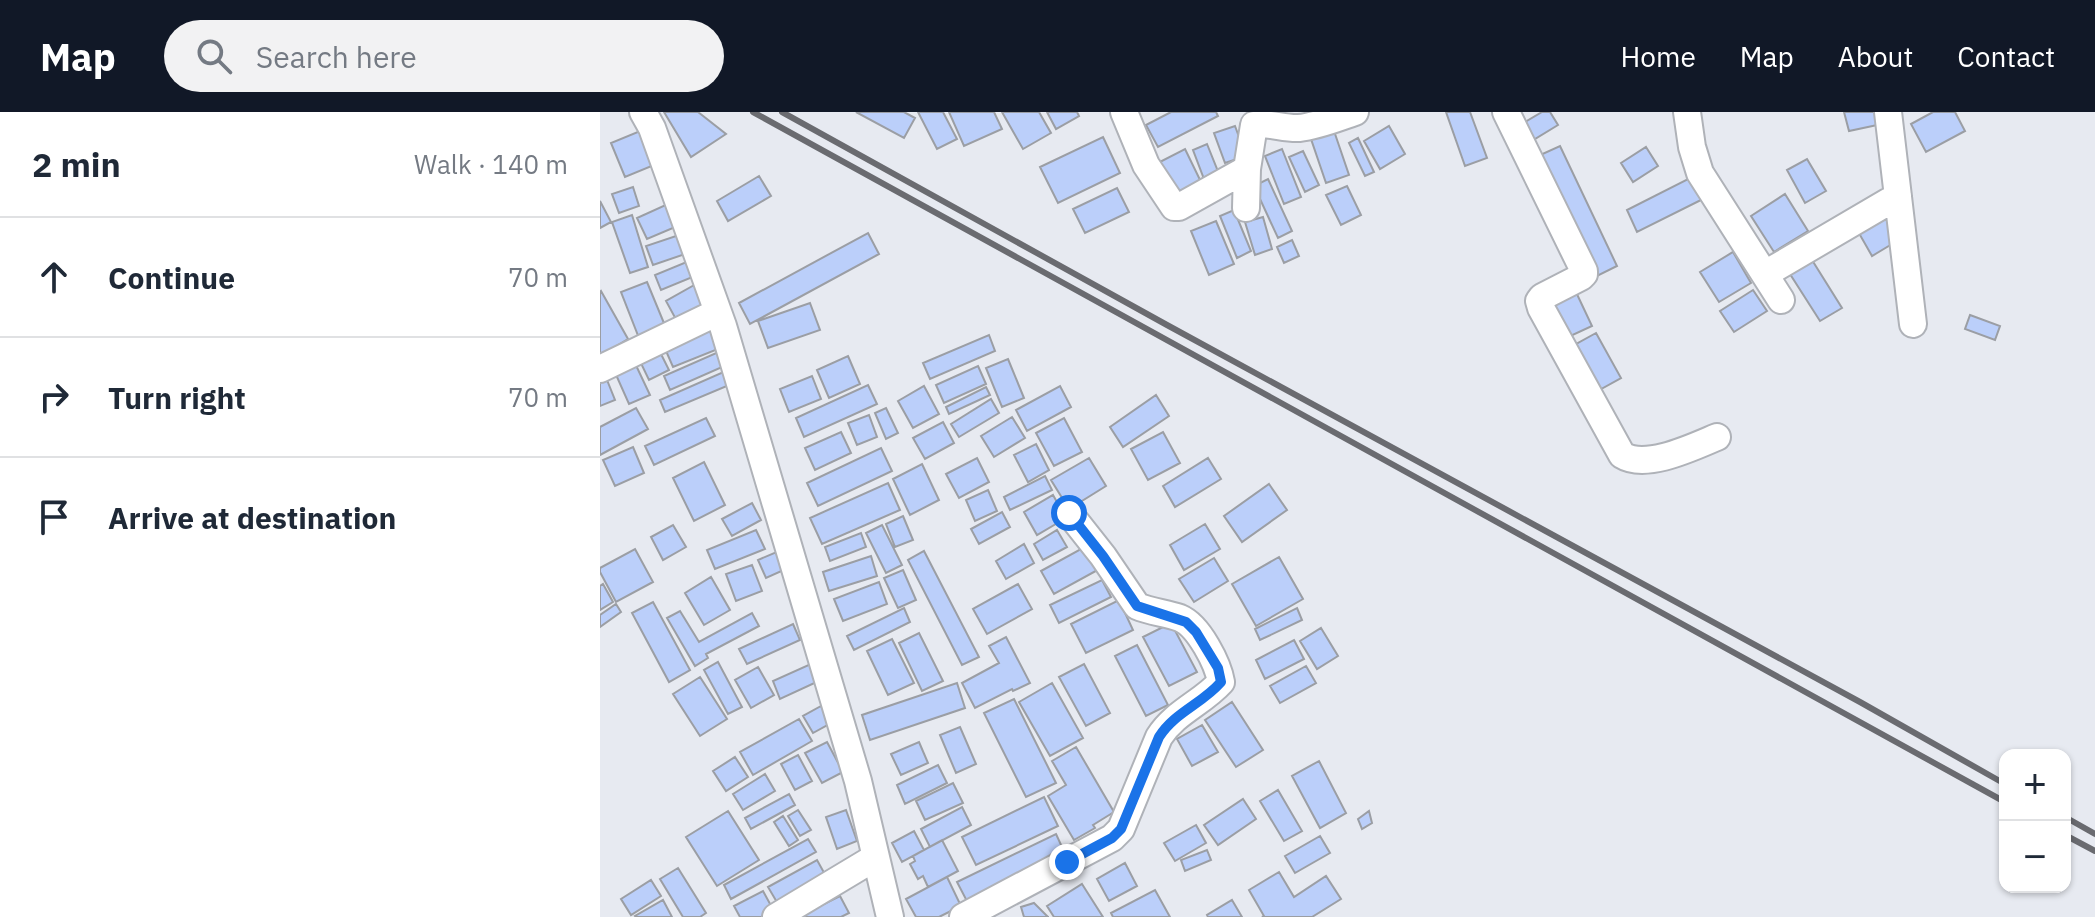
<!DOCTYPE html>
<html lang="en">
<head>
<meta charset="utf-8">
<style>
	:root { --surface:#fff; --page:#f2f2f3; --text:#1f2937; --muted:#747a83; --line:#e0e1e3; --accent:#111827 }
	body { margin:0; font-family:"IBM Plex Sans",sans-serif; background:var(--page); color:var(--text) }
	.controls { position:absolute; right:24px; bottom:24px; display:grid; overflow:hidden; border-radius:16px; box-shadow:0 2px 6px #0004 }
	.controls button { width:72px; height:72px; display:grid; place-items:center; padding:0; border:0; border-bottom:2px solid var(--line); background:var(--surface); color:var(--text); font:40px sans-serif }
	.stop { position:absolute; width:24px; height:24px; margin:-18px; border:6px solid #1a73e8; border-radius:50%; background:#fff }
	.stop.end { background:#1a73e8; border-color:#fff; box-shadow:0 2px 8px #0008 }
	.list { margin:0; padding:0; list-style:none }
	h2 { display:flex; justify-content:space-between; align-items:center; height:104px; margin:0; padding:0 32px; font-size:34px }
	h2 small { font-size:26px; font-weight:400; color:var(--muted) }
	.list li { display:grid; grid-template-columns:52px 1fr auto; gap:24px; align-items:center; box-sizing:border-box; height:120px; padding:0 32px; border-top:2px solid var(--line) }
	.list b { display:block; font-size:30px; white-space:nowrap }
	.list em { font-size:26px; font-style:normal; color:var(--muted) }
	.icon { flex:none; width:44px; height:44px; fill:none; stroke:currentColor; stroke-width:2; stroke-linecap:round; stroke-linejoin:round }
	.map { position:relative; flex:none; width:1495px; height:805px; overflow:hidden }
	header { display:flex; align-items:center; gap:48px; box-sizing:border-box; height:112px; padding:0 40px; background:var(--accent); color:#fff }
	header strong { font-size:38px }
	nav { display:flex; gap:44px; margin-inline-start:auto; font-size:28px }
	.search { width:560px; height:72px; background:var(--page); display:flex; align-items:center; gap:20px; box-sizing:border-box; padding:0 28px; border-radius:44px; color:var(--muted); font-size:30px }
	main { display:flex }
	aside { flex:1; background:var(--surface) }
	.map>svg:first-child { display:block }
	.building { fill:#bbcffa; stroke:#9b9ea4; stroke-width:2 }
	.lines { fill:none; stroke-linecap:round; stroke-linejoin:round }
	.minor-casing { stroke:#afb2b8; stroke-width:30 }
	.minor { stroke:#fff; stroke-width:26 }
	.rail { stroke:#6a6b70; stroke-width:6 }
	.route { stroke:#1a73e8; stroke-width:10 }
</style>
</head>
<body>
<header>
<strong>Map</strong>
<div class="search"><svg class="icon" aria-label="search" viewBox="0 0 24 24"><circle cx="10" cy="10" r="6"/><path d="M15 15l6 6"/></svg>Search here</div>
<nav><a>Home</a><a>Map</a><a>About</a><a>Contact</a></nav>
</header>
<main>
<aside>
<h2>2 min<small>Walk · 140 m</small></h2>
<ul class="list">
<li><svg class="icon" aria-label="ahead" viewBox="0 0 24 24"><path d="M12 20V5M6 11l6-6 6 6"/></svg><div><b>Continue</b></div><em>70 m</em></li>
<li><svg class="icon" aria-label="right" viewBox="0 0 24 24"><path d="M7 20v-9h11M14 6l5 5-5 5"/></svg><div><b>Turn right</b></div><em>70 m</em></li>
<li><svg class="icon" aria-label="arrive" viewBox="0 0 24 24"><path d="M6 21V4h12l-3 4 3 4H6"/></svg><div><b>Arrive at destination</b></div></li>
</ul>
</aside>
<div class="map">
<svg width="1495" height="805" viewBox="0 0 1495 805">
	<rect width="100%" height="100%" fill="#e7eaf1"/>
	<path class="building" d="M64,0H98L126,22L91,45Z
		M256,0H304L315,6L304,26Z
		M318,0H343L357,27L337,37Z
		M349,0H394L402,17L364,34Z
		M402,0H439L451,21L423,37Z
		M447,0H477L479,4L456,17Z
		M571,0H616L618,4L558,35L546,13Z
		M846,0H870L887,46L865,54Z
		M942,0H950L958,13L925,33L915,16Z
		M1244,0H1279L1282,12L1249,19Z
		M1333,0H1355L1365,19L1326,40L1311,12Z
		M635,14L646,44L625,51L614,21Z
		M789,14L805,42L780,57L764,29Z
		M733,16L749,63L726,71L710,24Z
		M45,17L59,51L25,65L11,31Z
		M503,25L520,61L458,91L440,55Z
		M758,26L774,60L765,64L749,31Z
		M607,32L619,62L604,67L593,38Z
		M960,34L1017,154L995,165L938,44Z
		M1046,35L1058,54L1033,70L1021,51Z
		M585,37L603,74L570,90L552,54Z
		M682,37L701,85L684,92L665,44Z
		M703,39L719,73L705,80L689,45Z
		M1207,47L1226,79L1205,91L1187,58Z
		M159,64L171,84L128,109L117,89Z
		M1090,66L1101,88L1037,120L1027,98Z
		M668,67L692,119L678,126L654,74Z
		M747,74L761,103L741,113L726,83Z
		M33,75L39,94L19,101L12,82Z
		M517,76L529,100L485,121L473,97Z
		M1185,82L1208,119L1174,140L1151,104Z
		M0,89L11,110L0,116Z
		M70,91L80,113L47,127L37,106Z
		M634,98L651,139L637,146L620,104Z
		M1286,99L1302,126L1272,144L1256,116Z
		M32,103L48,155L30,161L12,110Z
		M663,105L672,137L655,143L645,110Z
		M616,109L634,152L609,163L591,119Z
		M268,121L279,142L150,212L139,191Z
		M82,122L88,141L53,153L46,134Z
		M692,128L699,144L684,151L677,135Z
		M1133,140L1151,171L1119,190L1100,160Z
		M1212,148L1242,196L1220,209L1190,162Z
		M89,149L95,164L61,178L55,163Z
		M47,170L66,216L39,226L21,180Z
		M96,172L109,196L79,213L66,189Z
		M975,178L992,214L964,227L947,191Z
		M1153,178L1167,199L1134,220L1120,199Z
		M1,179L28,227L0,244V180Z
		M210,191L220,218L168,236L158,209Z
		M1370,203L1400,214L1395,228L1365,217Z
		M114,212L123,235L73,255L63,232Z
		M996,221L1021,266L994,281L969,236Z
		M389,223L395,239L330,267L323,251Z
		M57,234L69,258L49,268L37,243Z
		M123,238L129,252L70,278L64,264Z
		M248,244L260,272L229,286L217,258Z
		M33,247L50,283L29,292L13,256Z
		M408,247L424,286L402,295L386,256Z
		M378,254L386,272L344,291L336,273Z
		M128,258L134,271L65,300L60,288Z
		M5,263L15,288L0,294V265Z
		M212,264L221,287L189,300L180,277Z
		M268,273L277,292L204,325L196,306Z
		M324,274L339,302L313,316L298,289Z
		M460,274L471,295L427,319L416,298Z
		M386,275L390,283L349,302L346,295Z
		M556,283L569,304L523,335L510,315Z
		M391,287L399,301L359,325L351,312Z
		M36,296L48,317L0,343V315Z
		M286,296L298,321L286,327L275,301Z
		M269,303L277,325L257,333L248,311Z
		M412,305L425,326L394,345L381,324Z
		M106,306L115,324L54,353L45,334Z
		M464,306L482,340L454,354L436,321Z
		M343,310L354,331L325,347L313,326Z
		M241,320L251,341L215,358L205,336Z
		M563,320L580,351L548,368L531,337Z
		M436,332L449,358L428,370L414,343Z
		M33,335L44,361L15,374L3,348Z
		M281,336L292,359L218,394L207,371Z
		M377,346L389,370L359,386L346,362Z
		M489,346L506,374L469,397L451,368Z
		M608,346L621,367L575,395L563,374Z
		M104,350L125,393L94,409L73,366Z
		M322,352L339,388L310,403L293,367Z
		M445,364L452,378L410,398L404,385Z
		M288,371L300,398L222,432L210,406Z
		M669,372L687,398L642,430L624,404Z
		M388,378L397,399L375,409L366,388Z
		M453,383L466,406L437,423L424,400Z
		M152,391L161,408L132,424L122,407Z
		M402,400L410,415L379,432L371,417Z
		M303,404L313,428L295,435L286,412Z
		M605,412L620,437L584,458L570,433Z
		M73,413L86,435L63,448L51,425Z
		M282,413L302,453L286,461L266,421Z
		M156,418L165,437L115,457L107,438Z
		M457,418L467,435L443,448L434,432Z
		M261,421L266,435L230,449L225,435Z
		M424,432L434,451L406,467L396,449Z
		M490,432L503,455L454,482L441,459Z
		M35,437L53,470L16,490L0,460V456Z
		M179,439L186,457L166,466L158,448Z
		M324,439L379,545L362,553L308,448Z
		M271,444L277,464L229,479L223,460Z
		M679,445L703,487L656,514L632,472Z
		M614,446L628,469L594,490L579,467Z
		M152,453L162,479L136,489L126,462Z
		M303,458L316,488L298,496L284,466Z
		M111,465L130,498L104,513L85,481Z
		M502,468L511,485L459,511L450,493Z
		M279,470L287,492L243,509L234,487Z
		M3,472L13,490L0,498V474Z
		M418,472L432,497L387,522L373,497Z
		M519,488L533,518L486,541L471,512Z
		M53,490L90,558L69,570L32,501Z
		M16,492L21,500L0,515V503Z
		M304,496L310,510L254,538L247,524Z
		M697,496L702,508L660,528L655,517Z
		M80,499L99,530L152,501L159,514L106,542L108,546L95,554L67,506Z
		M571,511L597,560L569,574L543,525Z
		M193,512L200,528L147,552L139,537Z
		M721,516L738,544L717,557L700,529Z
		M319,521L343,569L322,579L299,531Z
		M406,525L430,571L413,579L412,577L375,596L362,571L399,551L389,534Z
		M292,527L314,571L288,583L267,539Z
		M694,528L704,547L665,567L656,548Z
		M537,533L568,593L546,604L515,544Z
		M118,550L142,595L128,602L104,558Z
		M213,551L221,568L180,587L173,569Z
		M484,552L510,601L486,614L459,565Z
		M706,554L716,571L680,591L670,574Z
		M158,555L174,583L151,596L135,568Z
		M100,565L127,607L100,624L73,582Z
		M357,571L365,596L270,628L262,603Z
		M452,571L483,626L450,644L419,590Z
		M414,587L456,671L426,685L384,601Z
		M632,590L663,638L636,655L605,608Z
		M221,594L231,611L213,621L203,604Z
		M199,607L212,629L153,663L140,640Z
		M602,613L618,640L592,654L577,627Z
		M360,615L376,652L356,661L340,623Z
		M227,630L243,660L222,671L205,641Z
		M319,630L328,651L301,663L291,642Z
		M476,635L514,700L493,713L495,716L474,728L448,684L466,673L452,649Z
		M198,643L212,669L195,678L181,652Z
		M135,645L148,665L126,679L113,659Z
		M719,649L746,701L720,716L692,664Z
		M338,653L347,671L305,692L297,673Z
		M165,662L175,679L143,698L133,682Z
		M353,671L363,691L325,708L316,689Z
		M678,678L702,719L684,729L660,689Z
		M189,682L195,693L151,717L145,706Z
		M444,685L458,714L376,753L362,725Z
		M643,687L656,707L618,733L604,713Z
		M362,695L371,713L330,735L321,717Z
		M198,698L211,718L200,724L188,704Z
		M246,698L257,729L237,737L226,705Z
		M128,699L159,748L117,774L86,725Z
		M769,699L772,711L762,717L758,707Z
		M183,704L198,728L189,734L174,710Z
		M596,713L606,731L575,749L564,731Z
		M314,719L324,738L302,750L292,731Z
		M456,722L468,748L370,795L357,770Z
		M720,724L730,741L695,761L685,744Z
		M208,727L216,740L131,787L124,773Z
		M342,728L358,759L328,775L323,764L318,767L310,752L315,749L313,744Z
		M607,738L611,748L585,759L581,748Z
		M217,748L227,766L178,792L168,775Z
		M525,751L537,774L509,789L497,767Z
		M78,756L106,801L100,805H83L60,767Z
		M679,760L694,785L726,764L741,787L712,805H662L664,804L649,778Z
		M347,765L361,794L339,805H316L306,787Z
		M51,768L61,784L31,803L21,787Z
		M482,772L503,805H454L447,794Z
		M555,778L570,805H513L511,801Z
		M163,779L175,801L168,805H140L134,794Z
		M240,784L249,801L241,805H198Z
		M63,788L72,805H36L35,804Z
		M632,788L642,805H608L607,803Z
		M434,791L448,805H449H424L421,795Z"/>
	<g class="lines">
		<g class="minor-casing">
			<path id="minor" d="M43,0L52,16L123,214L258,669L290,805
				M524,0L546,53L574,95H579L647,57
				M906,0L984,159V162L981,165L942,185L939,189L941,196L1022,343C1046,358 1093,335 1117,325
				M1087,0L1092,35L1100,61L1181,188
				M1288,0L1313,212
				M646,96L647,57L654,13C668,10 684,17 699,16C718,14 737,6 755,0
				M1165,162L1298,84
				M0,257L118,200
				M176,805L276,745
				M363,805L512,726L521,717L559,625C575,600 602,591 621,570C618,552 599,514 580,506C566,501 551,500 537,494L503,444L469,401"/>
		</g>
		<use href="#minor" class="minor"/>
		<path class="rail" d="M153,0L1405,690
			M182,0L567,213L1260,590L1405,672
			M1465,705L1495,722
			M1465,723L1495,739"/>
	</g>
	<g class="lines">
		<path class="route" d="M467,750L512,726L521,717L559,625C575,600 602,592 621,570L618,556L596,520L586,510L537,494L503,444L469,401"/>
	</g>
</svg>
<div class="controls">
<button>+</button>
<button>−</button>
</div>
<div class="stop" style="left:469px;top:401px"></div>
<div class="stop end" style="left:467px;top:750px"></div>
</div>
</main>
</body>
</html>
